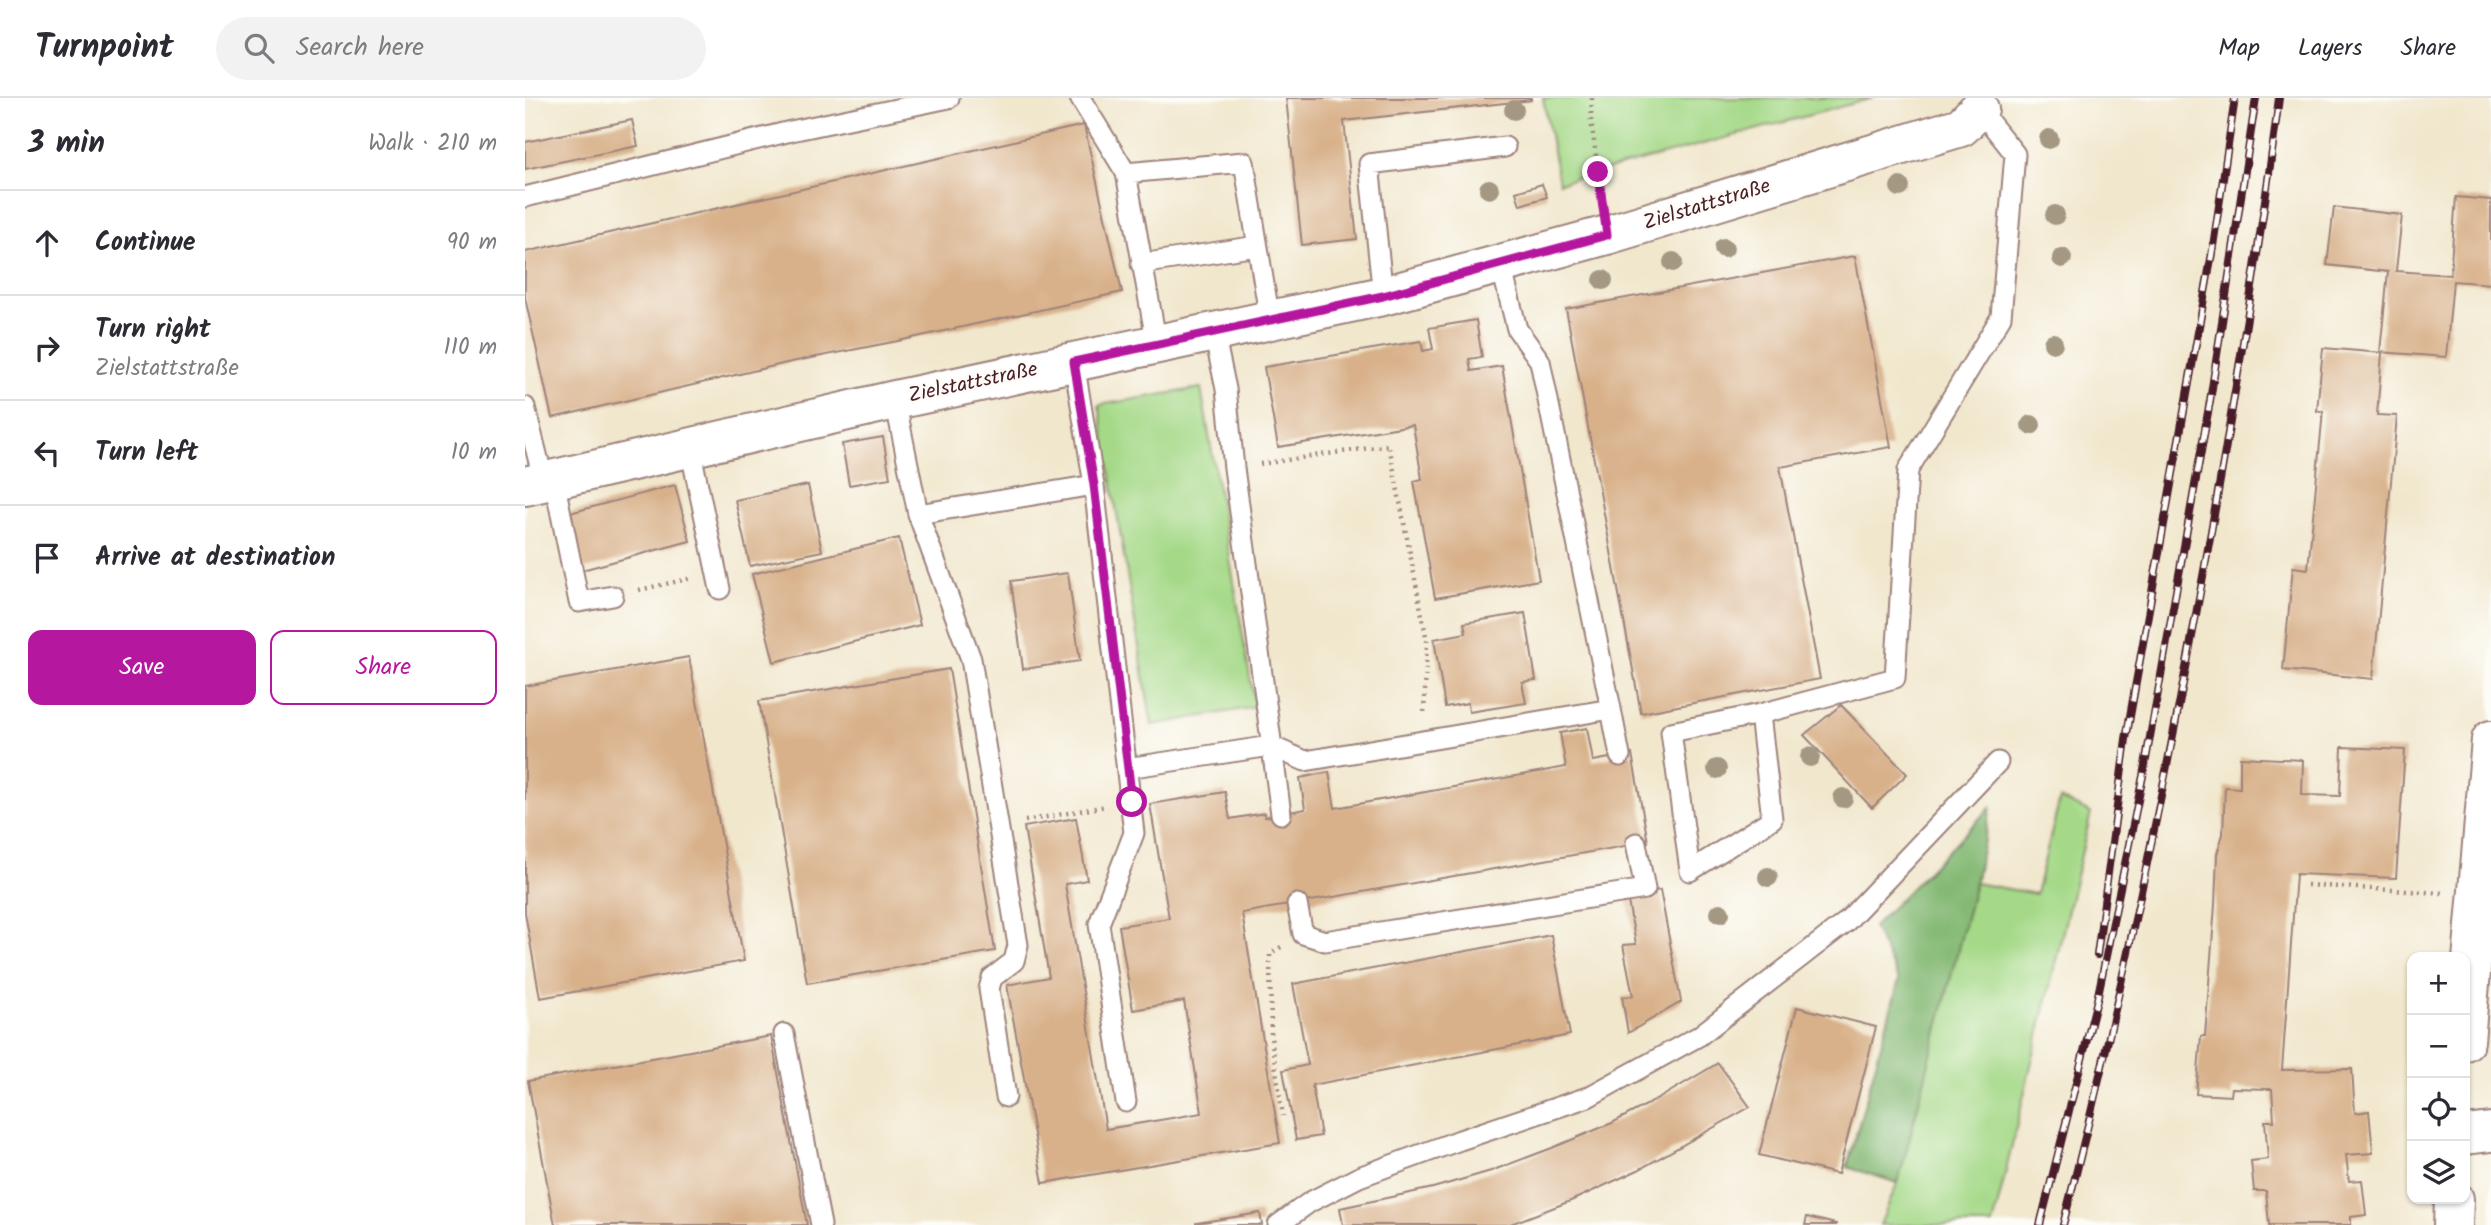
<!DOCTYPE html>
<html lang="en">
<head>
<meta charset="utf-8">
<style>
	:root { --surface:#fff; --page:#f2f2f3; --text:#2b2b33; --muted:#7c7c81; --line:#e1e1e2; --accent:#b5179e }
	body { margin:0; font-family:Kalam,sans-serif; background:var(--page); color:var(--text) }
	.controls { position:absolute; right:21px; bottom:21px; display:grid; overflow:hidden; border-radius:14px; box-shadow:0 2px 5px #0004 }
	.controls button { width:63px; height:63px; display:grid; place-items:center; padding:0; border:0; border-bottom:2px solid var(--line); background:var(--surface); color:var(--text); font:35px sans-serif }
	.stop { position:absolute; width:21px; height:21px; margin:-16px; border:5px solid #b5179e; border-radius:50%; background:#fff }
	.stop.end { background:#b5179e; border-color:#fff; box-shadow:0 2px 7px #0008 }
	.list { margin:0; padding:0; list-style:none }
	h2 { display:flex; justify-content:space-between; align-items:center; height:91px; margin:0; padding:0 28px; font-size:30px }
	h2 small { font-size:23px; font-weight:400; color:var(--muted) }
	.list li { display:grid; grid-template-columns:46px 1fr auto; gap:21px; align-items:center; box-sizing:border-box; height:105px; padding:0 28px; border-top:2px solid var(--line) }
	.list b { display:block; font-size:26px; white-space:nowrap }
	.list p { margin:0; font-size:23px; white-space:nowrap; color:var(--muted) }
	.list em { font-size:23px; font-style:normal; color:var(--muted) }
	.actions { display:flex; gap:14px; padding:21px 28px }
	.actions a { flex:1; padding:16px 0; border:2px solid var(--accent); border-radius:14px; text-align:center; font-size:24px; color:var(--accent) }
	.actions .main { background:var(--accent); color:#fff }
	.icon { flex:none; width:38px; height:38px; fill:none; stroke:currentColor; stroke-width:2; stroke-linecap:round; stroke-linejoin:round }
	.map { position:relative; flex:none; width:1966px; height:1127px; overflow:hidden }
	header { display:flex; align-items:center; gap:42px; box-sizing:border-box; height:98px; padding:0 35px; background:var(--surface); border-bottom:2px solid var(--line) }
	header strong { font-size:33px }
	nav { display:flex; gap:38px; margin-inline-start:auto; font-size:24px }
	.search { width:490px; height:63px; background:var(--page); display:flex; align-items:center; gap:18px; box-sizing:border-box; padding:0 24px; border-radius:38px; color:var(--muted); font-size:26px }
	main { display:flex }
	aside { flex:1; background:var(--surface) }
	.map>svg:first-child { display:block }
	.green { fill:#a5d988; stroke:#787c5a; stroke-width:2 }
	.forest { fill:#84b974; stroke:#676c50; stroke-width:2 }
	.building { fill:#d8b18a }
	.lines { fill:none; stroke-linecap:round; stroke-linejoin:round }
	.service-casing { stroke:#9e837c; stroke-width:23 }
	.minor-casing { stroke:#9e837c; stroke-width:42 }
	.path { stroke:#9e837c; stroke-width:4.5; stroke-dasharray:2 5; stroke-linecap:butt }
	.service { stroke:#fff; stroke-width:19 }
	.minor { stroke:#fff; stroke-width:38 }
	.rail-casing { stroke:#4a1f2b; stroke-width:8 }
	.rail { stroke:#fdfcf7; stroke-width:5; stroke-dasharray:16; stroke-linecap:butt }
	.tree { fill:#a49883 }
	.route { stroke:#b5179e; stroke-width:9 }
	.labels { text-anchor:middle; dominant-baseline:central; stroke-width:5; stroke-linejoin:round; paint-order:stroke }
	.street-label { font-size:21px; fill:#4a1f2b; stroke:#fdfcf7 }
</style>
</head>
<body>
<header>
<strong>Turnpoint</strong>
<div class="search"><svg class="icon" aria-label="search" viewBox="0 0 24 24"><circle cx="10" cy="10" r="6"/><path d="M15 15l6 6"/></svg>Search here</div>
<nav><a>Map</a><a>Layers</a><a>Share</a></nav>
</header>
<main>
<aside>
<h2>3 min<small>Walk · 210 m</small></h2>
<ul class="list">
<li><svg class="icon" aria-label="ahead" viewBox="0 0 24 24"><path d="M12 20V5M6 11l6-6 6 6"/></svg><div><b>Continue</b></div><em>90 m</em></li>
<li><svg class="icon" aria-label="right" viewBox="0 0 24 24"><path d="M7 20v-9h11M14 6l5 5-5 5"/></svg><div><b>Turn right</b><p>Zielstattstraße</p></div><em>110 m</em></li>
<li><svg class="icon" aria-label="left" viewBox="0 0 24 24"><path d="M17 20v-9H6M10 6l-5 5 5 5"/></svg><div><b>Turn left</b></div><em>10 m</em></li>
<li><svg class="icon" aria-label="arrive" viewBox="0 0 24 24"><path d="M6 21V4h12l-3 4 3 4H6"/></svg><div><b>Arrive at destination</b></div></li>
</ul>
<div class="actions"><a class="main">Save</a><a>Share</a></div>
</aside>
<div class="map">
<svg width="1966" height="1127" viewBox="0 0 1966 1127">
	<rect width="100%" height="100%" fill="#fdfcf7"/>
	<filter id="ink" filterUnits="userSpaceOnUse"><feTurbulence type="fractalNoise" baseFrequency=".0143" numOctaves="2"/><feDisplacementMap in="SourceGraphic" scale="14" xChannelSelector="R" yChannelSelector="G"/><feConvolveMatrix kernelMatrix="1 2 1 2 8 2 1 2 1" color-interpolation-filters="sRGB"/></filter>
	<filter id="wash" filterUnits="userSpaceOnUse"><feTurbulence type="fractalNoise" baseFrequency=".00686" numOctaves="4" result="noise"/><feDisplacementMap in="SourceGraphic" scale="28" xChannelSelector="R" yChannelSelector="G"/><feGaussianBlur stdDeviation="1.57" result="paint"/><feColorMatrix in="noise" values="0 0 0 0 0 0 0 0 0 0 0 0 0 0 0 0 0 1.4 0 .05"/><feComposite in="paint" operator="in"/></filter>
	<g filter="url(#wash)">
		<rect width="100%" height="100%" fill="#f1e7cd"/>
		<path class="green" d="M1018,0H1348L1034,85Z
			M676,290L730,609L627,627L574,307Z
			M1535,701L1566,715L1468,1127H1355L1373,1084L1450,785L1511,796Z"/>
		<path class="forest" d="M1466,709L1450,785L1373,1085L1322,1069L1374,882L1348,829Z"/>
		<g id="blocks">
			<path class="building" d="M761,0H1006V2L819,23L832,141L777,147Z
				M107,22L113,48L0,71V44Z
				M559,27L597,194L378,242L266,264L27,320L0,200V154Z
				M1017,86L1022,99L995,107L991,94Z
				M1931,99L1966,102V186L1928,183L1921,259L1855,254L1863,174L1802,167L1809,109L1877,117L1871,173L1925,177Z
				M1330,158L1366,349L1255,369L1295,581L1116,615L1041,211Z
				M951,222L957,259L944,261L946,273L977,268L1014,482L910,500L889,383L897,381L888,327L753,349L739,269L896,243L898,253L908,251L904,230Z
				M1798,250L1857,255L1852,317L1872,318L1848,581L1758,572L1768,469L1783,471L1798,313H1792Z
				M358,339L365,380L324,387L317,346Z
				M150,387L165,443L57,472L41,416Z
				M283,387L297,453L225,468L210,402Z
				M374,440L395,527L249,564L227,476Z
				M543,475L555,563L498,571L486,483Z
				M1000,515L1011,582L997,584L1001,605L944,614L943,605L920,609L909,541L941,535L939,525Z
				M164,559L219,863L15,900L0,815V588Z
				M424,571L470,853L282,885L234,603Z
				M1316,607L1382,676L1347,710L1279,637Z
				M1062,630L1068,663L1107,656L1123,744L717,815L755,1045L518,1085L482,887L524,879L499,729L551,720L562,782L540,786L581,1031L677,1015L659,903L608,912L594,828L644,820L625,706L700,694L705,721L740,715V719L780,711L775,680L804,674L810,710L1041,669L1035,635Z
				M1817,649L1880,652L1871,780L1771,776L1757,972L1827,971L1830,1015L1844,1013L1848,1055L1821,1057L1824,1083L1837,1082L1841,1117L1826,1119V1127H1744L1741,1093H1729L1726,1063L1743,1061L1740,1023H1749L1747,991L1707,990L1706,998L1671,996L1676,938H1680L1690,807L1692,756L1698,736L1700,689L1715,690V659L1778,662L1777,697L1815,698Z
				M1135,792L1156,904L1103,935L1097,899L1108,898L1098,847L1111,846L1102,798Z
				M1026,837L1045,937L787,987L796,1038L771,1042L758,972L783,967L768,886Z
				M1272,909L1351,929L1313,1076L1234,1057Z
				M246,938L282,1127H30L3,983Z
				M1193,965L1225,1009L1113,1072L1048,1102L983,1127H818L815,1110L908,1090L966,1073L1027,1050L1087,1025L1133,1001Z
				M735,1115L737,1127H671V1125Z
				M1282,1119L1311,1126V1127H1280Z"/>
		</g>
	</g>
	<g filter="url(#ink)">
		<use href="#blocks" fill-opacity="0" stroke="#9e837c" stroke-width="2"/>
		<g class="lines">
			<g class="service-casing">
				<path id="service" d="M555,0L601,75L632,247
					M601,75L719,64L745,223
					M0,99L266,33L424,0
					M616,166L732,148
					M976,167L992,231L1015,263L1086,611
					M858,198L844,66L980,49
					M689,235L701,291L709,370L756,716
					M549,264L569,387L609,735L574,826L601,1004
					M370,302L393,416L446,561L493,847L489,863L467,880L464,891L481,999
					M0,309L19,384
					M165,350L195,491
					M29,382L54,504L88,498
					M393,416L569,387
					M1235,616L1247,721L1165,773L1146,634L1235,616L1370,580L1383,372L1476,219L1490,56L1454,11L1458,5
					M602,670L746,648L780,663L1086,611L1095,658
					M772,806L778,836L800,843L1120,791L1111,745
					M259,936L296,1127
					M753,1127L785,1104L834,1079L935,1042L1063,999L1174,938L1321,824L1473,664"/>
			</g>
			<g class="minor-casing">
				<path id="minor" d="M0,388L370,302L858,198L1082,137L1436,29L1454,11
					M1940,943L1966,642
					M1940,1037L1966,1034
					M1928,1127L1929,1101"/>
			</g>
			<path class="path" d="M1067,0L1066,22L1077,102
				M735,366L864,347L902,543L899,617
				M114,492L167,480
				M500,723L581,708
				M1782,787L1917,795
				M756,849L745,856L746,939L758,1018"/>
			<use href="#service" class="service"/>
			<use href="#minor" class="minor"/>
			<g class="rail-casing">
				<path id="rail" d="M1572,857L1601,641L1687,155L1710,0
					M1515,1127L1572,902L1618,678L1685,303L1731,0
					M1538,1127C1603,874 1655,617 1699,359C1719,240 1739,120 1754,0"/>
			</g>
			<use href="#rail" class="rail"/>
		</g>
		<g class="tree">
			<circle cx="989" cy="12" r="10"/>
			<circle cx="1524" cy="41" r="10"/>
			<circle cx="1375" cy="89" r="10"/>
			<circle cx="964" cy="91" r="10"/>
			<circle cx="1530" cy="117" r="10"/>
			<circle cx="1199" cy="150" r="10"/>
			<circle cx="1537" cy="160" r="10"/>
			<circle cx="1148" cy="164" r="10"/>
			<circle cx="1078" cy="182" r="10"/>
			<circle cx="1528" cy="245" r="10"/>
			<circle cx="1506" cy="327" r="10"/>
			<circle cx="1285" cy="659" r="10"/>
			<circle cx="1192" cy="671" r="10"/>
			<circle cx="1318" cy="700" r="10"/>
			<circle cx="1243" cy="779" r="10"/>
			<circle cx="1195" cy="815" r="10"/>
		</g>
	</g>
	<g class="lines" filter="url(#ink)">
		<path class="route" d="M607,704L569,387L549,264L858,198L1082,137L1073,74"/>
	</g>
	<g class="labels">
		<g class="street-label">
			<text transform="translate(1182 107) rotate(-17)">Zielstattstraße</text>
			<text transform="translate(448 285) rotate(-12)">Zielstattstraße</text>
		</g>
	</g>
</svg>
<div class="controls">
<button>+</button>
<button>−</button>
<button><svg class="icon" aria-label="locate" viewBox="0 0 24 24"><circle cx="12" cy="12" r="6"/><path d="M12 2v4M12 18v4M2 12h4M18 12h4"/></svg></button>
<button><svg class="icon" aria-label="layers" viewBox="0 0 24 24"><path d="M12 4l9 5-9 5-9-5zM3 14l9 5 9-5"/></svg></button>
</div>
<div class="stop" style="left:607px;top:704px"></div>
<div class="stop end" style="left:1073px;top:74px"></div>
</div>
</main>
</body>
</html>
